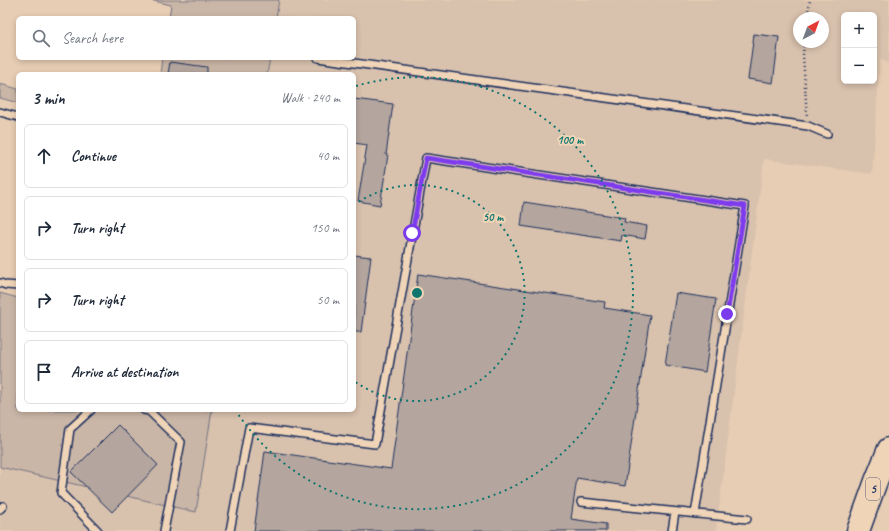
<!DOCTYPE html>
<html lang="en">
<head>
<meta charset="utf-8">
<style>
	:root { --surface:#fff; --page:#f2f2f3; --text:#1f2937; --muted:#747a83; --line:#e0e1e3 }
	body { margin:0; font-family:Caveat,sans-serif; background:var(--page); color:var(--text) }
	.controls { position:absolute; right:12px; top:12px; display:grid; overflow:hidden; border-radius:6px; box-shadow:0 2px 6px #0003 }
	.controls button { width:36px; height:36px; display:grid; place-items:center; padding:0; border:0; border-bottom:1px solid var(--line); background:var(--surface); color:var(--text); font:20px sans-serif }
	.compass { position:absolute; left:793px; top:12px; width:36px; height:36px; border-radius:50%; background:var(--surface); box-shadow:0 2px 6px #0003; rotate:41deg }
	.stop { position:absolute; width:12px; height:12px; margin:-9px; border:3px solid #7c3aed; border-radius:50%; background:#fff }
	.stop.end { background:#7c3aed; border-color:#fff; box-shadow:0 1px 4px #0008 }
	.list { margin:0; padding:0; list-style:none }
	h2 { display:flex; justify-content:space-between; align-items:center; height:52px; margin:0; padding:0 16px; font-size:17px }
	h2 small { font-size:13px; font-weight:400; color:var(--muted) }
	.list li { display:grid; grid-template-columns:26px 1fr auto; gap:12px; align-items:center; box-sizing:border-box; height:64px; margin:0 8px 8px; padding:0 8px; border:1px solid var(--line); border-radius:6px }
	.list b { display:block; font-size:15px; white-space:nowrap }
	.list em { font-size:13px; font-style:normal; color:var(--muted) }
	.icon { flex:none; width:22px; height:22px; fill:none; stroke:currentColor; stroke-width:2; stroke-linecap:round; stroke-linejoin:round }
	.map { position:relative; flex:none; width:889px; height:531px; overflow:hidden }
	.search { position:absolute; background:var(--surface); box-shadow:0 2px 6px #0003; left:16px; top:16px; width:340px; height:44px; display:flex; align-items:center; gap:10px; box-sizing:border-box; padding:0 14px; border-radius:6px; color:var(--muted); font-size:15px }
	.panel { position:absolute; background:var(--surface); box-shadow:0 2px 6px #0003; left:16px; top:72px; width:340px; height:340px; border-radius:6px }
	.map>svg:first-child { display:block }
	.built { fill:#d8c1ad; fill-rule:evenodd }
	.green { fill:#cab6a7; stroke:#727282 }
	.building { fill:#b4a69e; stroke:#1b2f5e }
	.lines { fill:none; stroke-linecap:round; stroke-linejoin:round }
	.lane-casing { stroke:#1b2f5e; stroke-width:10 }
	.primary-casing { stroke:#1b2f5e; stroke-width:25 }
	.path { stroke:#1b2f5e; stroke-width:2.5; stroke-dasharray:1 3; stroke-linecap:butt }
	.lane { stroke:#f0d4b7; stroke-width:7 }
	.primary { stroke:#f0d4b7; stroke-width:22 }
	.route { stroke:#7c3aed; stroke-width:5 }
	.ring { fill:none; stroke:#0f766e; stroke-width:2; stroke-dasharray:2 4 }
	.labels { text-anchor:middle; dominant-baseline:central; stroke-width:4; stroke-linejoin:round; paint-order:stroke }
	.shield { fill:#f0d4b7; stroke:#5b6079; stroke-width:1 }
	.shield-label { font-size:13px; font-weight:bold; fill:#1b2f5e }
	.centre { fill:#0f766e; stroke:#f0d4b7; stroke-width:2 }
	.ring-label { font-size:12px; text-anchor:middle; font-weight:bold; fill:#0f766e; stroke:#f0d4b7; stroke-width:4; stroke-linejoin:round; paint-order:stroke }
</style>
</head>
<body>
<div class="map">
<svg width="889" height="531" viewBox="0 0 889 531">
	<rect width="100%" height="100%" fill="#e7cdb3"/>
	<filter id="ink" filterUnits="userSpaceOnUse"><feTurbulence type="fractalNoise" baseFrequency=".025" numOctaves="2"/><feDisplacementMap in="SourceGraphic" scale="8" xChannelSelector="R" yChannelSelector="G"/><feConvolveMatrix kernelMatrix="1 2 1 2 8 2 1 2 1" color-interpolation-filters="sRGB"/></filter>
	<g filter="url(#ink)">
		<path class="built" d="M279,0H889V64L880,59L872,174L764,159L716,531H0V467L196,512L212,410H354V74H267L270,58H354V18H276ZM844,15H874V81H844ZM799,18H823V42H799Z"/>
		<path class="green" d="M150,0H279L276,18H169L171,5Z
			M162,58H270L267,74H160Z
			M0,84L18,89V103L0,98Z
			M0,293L18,298V410H212L196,512L0,467Z"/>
		<path class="building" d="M754,34L779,37L773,83L748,79Z
			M170,62L207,67V74H168Z
			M354,99L393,104L386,155H388L380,205L358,201L367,145L354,143Z
			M524,202L625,218L624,222L647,226L645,239L622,235L621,241L521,226Z
			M354,255L371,257L361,332H354Z
			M418,274L605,302L604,308L650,315L625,486L577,478L571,519L606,524V531H254L265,451L391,469Z
			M676,293L716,299L705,372L665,365Z
			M118,425L158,465L112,512L71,472Z"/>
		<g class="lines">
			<g class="lane-casing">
				<path id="lane" d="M318,58L808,126L827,134
					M0,112L18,117
					M0,283L6,285L18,286
					M91,410L70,429L61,493L98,531
					M144,410L149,411L181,442L164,531
					M581,502L747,519
					M0,509L3,506
					M230,531L249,428L375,444L426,158L745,206L695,514
					M672,531L675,512"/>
			</g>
			<g class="primary-casing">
				<path id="primary" d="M858,531L876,481L889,449"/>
			</g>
			<path class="path" d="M807,18L810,0
				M804,42L803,55L807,117"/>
			<use href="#lane" class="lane"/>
			<use href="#primary" class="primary"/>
		</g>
	</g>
	<g class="lines" filter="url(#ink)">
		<path class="route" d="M412,233L426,158L745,206L727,314"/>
	</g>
	<g class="ring">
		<path d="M354 205A108 108 0 1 1 354 381"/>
		<path d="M356 86A216 216 0 1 1 236 411"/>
	</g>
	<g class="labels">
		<rect class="shield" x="866" y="478" width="14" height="22" rx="3"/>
		<g class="shield-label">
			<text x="873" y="489">5</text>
		</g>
	</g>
	<circle cx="417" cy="293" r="6" class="centre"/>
	<g class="ring-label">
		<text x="570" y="144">100 m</text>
		<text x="493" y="221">50 m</text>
	</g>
</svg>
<div class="controls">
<button>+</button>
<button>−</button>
</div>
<svg class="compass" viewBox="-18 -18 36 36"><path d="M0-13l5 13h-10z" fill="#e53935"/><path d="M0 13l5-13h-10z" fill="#747a83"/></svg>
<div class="stop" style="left:412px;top:233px"></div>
<div class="stop end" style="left:727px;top:314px"></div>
<div class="search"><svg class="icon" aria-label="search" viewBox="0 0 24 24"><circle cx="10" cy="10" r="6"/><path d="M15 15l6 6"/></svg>Search here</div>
<section class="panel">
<h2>3 min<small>Walk · 240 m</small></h2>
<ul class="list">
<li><svg class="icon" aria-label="ahead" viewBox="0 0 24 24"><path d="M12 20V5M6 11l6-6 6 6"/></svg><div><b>Continue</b></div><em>40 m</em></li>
<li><svg class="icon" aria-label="right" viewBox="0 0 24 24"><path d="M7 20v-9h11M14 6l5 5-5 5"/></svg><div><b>Turn right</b></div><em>150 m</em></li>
<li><svg class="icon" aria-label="right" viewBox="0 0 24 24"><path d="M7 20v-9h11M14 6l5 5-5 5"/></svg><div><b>Turn right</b></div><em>50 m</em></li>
<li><svg class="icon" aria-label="arrive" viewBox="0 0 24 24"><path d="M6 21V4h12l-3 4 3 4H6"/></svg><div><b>Arrive at destination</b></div></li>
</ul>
</section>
</div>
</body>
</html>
